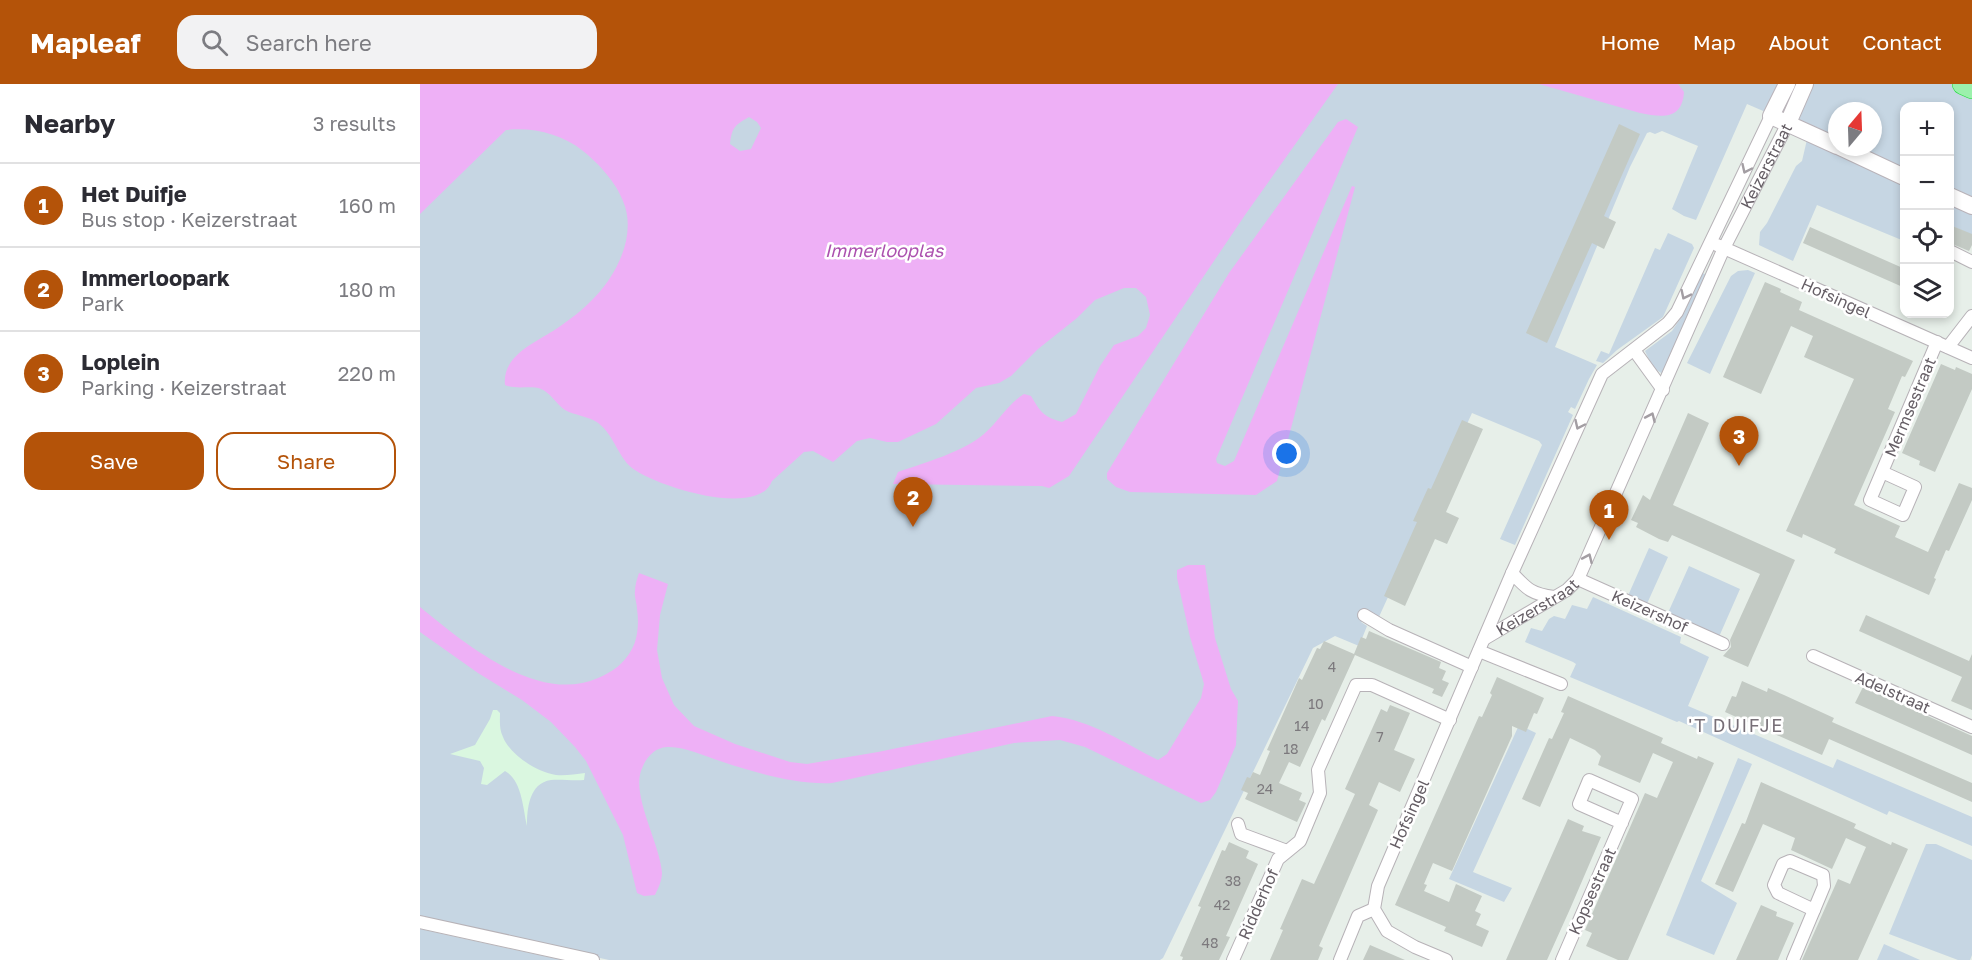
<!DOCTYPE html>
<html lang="en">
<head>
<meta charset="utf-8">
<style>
	:root { --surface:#fff; --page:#f2f2f3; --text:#2b2b33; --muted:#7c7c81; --line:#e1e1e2; --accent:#b45309 }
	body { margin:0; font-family:"Golos Text",sans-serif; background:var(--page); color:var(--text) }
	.controls { position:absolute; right:18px; top:18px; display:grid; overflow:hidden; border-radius:12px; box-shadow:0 3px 9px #0003 }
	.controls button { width:54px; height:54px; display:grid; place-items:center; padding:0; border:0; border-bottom:2px solid var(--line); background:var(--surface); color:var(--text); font:30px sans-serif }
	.compass { position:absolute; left:1408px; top:18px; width:54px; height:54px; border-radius:50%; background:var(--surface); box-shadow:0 3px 9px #0003; rotate:19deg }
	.you { position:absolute; left:867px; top:370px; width:21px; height:21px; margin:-15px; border:4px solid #fff; border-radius:50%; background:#1a73e8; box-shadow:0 0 0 9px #1a73e833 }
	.badge { display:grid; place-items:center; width:39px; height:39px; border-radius:50%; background:var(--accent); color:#fff; font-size:20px; font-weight:700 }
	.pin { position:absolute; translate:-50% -50px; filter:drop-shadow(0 2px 3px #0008) }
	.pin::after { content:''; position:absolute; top:32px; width:21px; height:18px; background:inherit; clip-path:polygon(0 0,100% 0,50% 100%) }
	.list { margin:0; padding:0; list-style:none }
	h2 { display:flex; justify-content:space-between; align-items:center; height:78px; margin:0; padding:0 24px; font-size:26px }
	h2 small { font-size:20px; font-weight:400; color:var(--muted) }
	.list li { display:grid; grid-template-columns:39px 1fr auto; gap:18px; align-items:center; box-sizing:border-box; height:84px; padding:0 24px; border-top:2px solid var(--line) }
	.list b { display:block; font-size:22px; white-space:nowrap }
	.list p { margin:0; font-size:20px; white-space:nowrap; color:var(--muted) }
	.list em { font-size:20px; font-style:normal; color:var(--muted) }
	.actions { display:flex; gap:12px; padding:18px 24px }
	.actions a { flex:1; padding:14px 0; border:2px solid var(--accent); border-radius:18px; text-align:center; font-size:21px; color:var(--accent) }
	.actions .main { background:var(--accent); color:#fff }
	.icon { flex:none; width:33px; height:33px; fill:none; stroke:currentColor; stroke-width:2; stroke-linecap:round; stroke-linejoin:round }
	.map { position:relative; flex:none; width:1552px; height:876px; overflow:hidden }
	header { display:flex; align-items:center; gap:36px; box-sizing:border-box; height:84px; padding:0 30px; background:var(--accent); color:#fff }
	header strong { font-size:28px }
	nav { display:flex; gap:33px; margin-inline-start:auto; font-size:21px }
	.search { width:420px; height:54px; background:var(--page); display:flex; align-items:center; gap:15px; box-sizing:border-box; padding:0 21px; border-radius:18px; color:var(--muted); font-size:22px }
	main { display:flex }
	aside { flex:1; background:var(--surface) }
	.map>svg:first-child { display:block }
	.green { fill:#c6d6e3; fill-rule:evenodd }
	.sand { fill:#daf7e0 }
	.water { fill:#eeb0f6; fill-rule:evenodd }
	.building { fill:#c3cac4 }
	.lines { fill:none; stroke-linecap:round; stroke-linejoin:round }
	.street-casing { stroke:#b7b2b7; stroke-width:14 }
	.secondary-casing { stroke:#b9b3b9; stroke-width:18 }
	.highway-casing { stroke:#1adc35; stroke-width:22 }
	.street { stroke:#fff; stroke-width:12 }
	.secondary { stroke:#fff; stroke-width:16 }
	.highway { stroke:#9bf1ac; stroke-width:21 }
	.oneway { stroke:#a39ea3 }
	.labels { text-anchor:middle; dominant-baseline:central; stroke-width:5; stroke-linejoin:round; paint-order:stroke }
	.number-label { font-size:14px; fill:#7c797d }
	.street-label { font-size:16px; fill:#655e65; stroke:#fff }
	.water-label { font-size:18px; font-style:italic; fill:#ac51af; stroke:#fff }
	.neighbourhood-label { font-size:18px; letter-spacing:1.5px; fill:#776f77; stroke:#fff }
</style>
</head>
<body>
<header>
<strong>Mapleaf</strong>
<div class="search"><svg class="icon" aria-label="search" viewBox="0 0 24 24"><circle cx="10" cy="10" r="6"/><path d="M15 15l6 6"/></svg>Search here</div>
<nav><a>Home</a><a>Map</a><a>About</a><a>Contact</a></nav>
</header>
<main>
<aside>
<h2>Nearby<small>3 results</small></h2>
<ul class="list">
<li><span class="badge">1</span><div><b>Het Duifje</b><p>Bus stop · Keizerstraat</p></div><em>160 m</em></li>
<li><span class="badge">2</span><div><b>Immerloopark</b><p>Park</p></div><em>180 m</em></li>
<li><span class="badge">3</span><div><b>Loplein</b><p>Parking · Keizerstraat</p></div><em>220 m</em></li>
</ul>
<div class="actions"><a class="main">Save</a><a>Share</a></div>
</aside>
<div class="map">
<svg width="1552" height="876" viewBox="0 0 1552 876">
	<rect width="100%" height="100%" fill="#e7efe9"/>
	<path class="green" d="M0,0H1552V151L1530,141V22H1484V157L1397,121L1373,177L1339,161L1340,148L1347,139L1376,82L1382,77L1389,47L1327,20L1276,136L1264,132L1252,125L1278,62L1242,47L1235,50L1230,48L1227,49L1210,83L1135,263L1177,281L1169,295L1155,325L1151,323L1148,328L1153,331L1095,461L1080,455L1122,361L1119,357L1052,329L958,535L949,534L941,538L947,542L939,562L915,552L893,564L743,874L740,876H189L0,834ZM1417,27H1453V63H1417Z
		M1248,149L1272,160L1274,164L1243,233L1197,266L1183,279L1176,277L1181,267L1189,270L1235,164L1240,166Z
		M1328,186L1335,189L1290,290L1267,279L1311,192L1318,187Z
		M1282,189L1288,191L1243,290L1233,284L1225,267L1252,247L1264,229Z
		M1229,464L1248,473L1226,522L1207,514Z
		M1269,482L1320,505L1298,555L1247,531Z
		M1173,513L1261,553L1260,559L1289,573L1268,622L1413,684L1417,675L1552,733V762L1469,727L1467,731L1259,637L1257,638L1150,593L1156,580L1153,578L1105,558L1111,544L1122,547L1129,535L1134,532L1145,535L1152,521L1167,525Z
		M1099,641L1116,649L1053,788L1092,804L1084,818L1029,795Z
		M1318,674L1332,680L1281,797L1317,819L1294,871L1246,851Z
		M1506,760H1516L1552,776V871L1550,876H1538L1469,850Z
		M0,845L142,876H0Z
		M1464,860L1500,876H1457Z"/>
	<path class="sand" d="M73,626H77L80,629C80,637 79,645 83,653C90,671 117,688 136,691C145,692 156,690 165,689L164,696C153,697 141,695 131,696C109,699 107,725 107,742C103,725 102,696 85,687L67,701L61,700L64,684L60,677L30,670L55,661L70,635Z"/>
	<path class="water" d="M0,0H918L825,131L649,392L629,404L622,402L473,400L478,388C504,379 543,368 564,350C578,338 588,320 604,310L611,312C620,327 623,333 642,338L656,330L680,282L694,261L718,252L726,244L730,231L726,213L716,204H704L675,216L657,234L618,265L591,292L579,299L556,304L516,340L478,358H467L450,354L437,357L413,378L393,367L384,368L352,397C338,435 235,402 212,384C197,372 193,347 175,337C166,332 154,331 145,326C136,320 131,309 121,305C111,301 97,306 85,301C82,273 112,260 133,247C145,239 159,229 169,219C195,195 218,152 203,117C196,98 178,79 163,67C142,50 113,43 86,46L0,130ZM329,33L337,38L341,44L331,65L320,67L310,60C312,43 315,41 329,33Z
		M1119,0H1258L1264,8C1262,37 1241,33 1220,29Z
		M926,35L938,43L796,375L797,379L805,382L814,377L932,102L935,103L857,397L836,411L710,408L696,403L687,395V389L809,189L918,38Z
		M768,481H785L795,554L811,605L818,617L816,661L796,708L790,716L781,719L665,663L640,656L594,659L412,699C377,701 333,688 300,677C284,672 264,662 247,663C233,664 225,675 221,687C212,713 240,760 242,789C242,796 238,805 235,811L224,812L217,809L203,751L166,677L155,663L131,638L102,616L58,589L0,548V523C44,559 118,621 178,594C192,588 204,580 212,565C218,554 219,538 217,525C217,519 214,513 215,507C215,501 217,495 219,489L248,500L240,531L237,566L242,594L254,621L274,642L315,660L370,678L387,680L458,668L632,632C671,636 704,659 738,676L747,670L781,614L784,600L770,553L757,494V486Z"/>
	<path class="building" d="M1199,40L1220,50L1184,132L1196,138L1184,165L1172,159L1127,259L1106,249Z
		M1530,141L1552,150V161L1549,167L1530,159Z
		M1390,143L1485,185V204L1383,159Z
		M1345,198L1361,205L1360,208L1382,218L1379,226L1493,277L1485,293L1482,292L1468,325L1475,328L1434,421L1480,442L1475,453L1508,468L1539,399L1552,404V416L1529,467L1526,466L1514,494L1516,495L1509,511L1414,469L1416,465L1383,450L1382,454L1366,447L1434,295L1384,273L1393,252L1371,242L1341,310L1303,293Z
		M1521,280L1535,286L1536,283L1552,290V305L1515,388L1499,381L1500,377L1482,369Z
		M1268,329L1289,339L1253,421L1375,476L1328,583L1303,572L1311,563L1310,556L1340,490L1252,451L1248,458L1239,455L1216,443L1218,439L1211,436L1223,411L1230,416Z
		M1042,336L1063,345L1026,428L1039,434L1027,460L1015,455L985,522L964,512L997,438L993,437L1008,404L1011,405Z
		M1446,531L1549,577L1552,570V626L1531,617L1542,593L1439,547Z
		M949,547L1021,578L1019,584L1026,587L1022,596L1029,599L1022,613L1012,609L1014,605L935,571L905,637L902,635L880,683L869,678L859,699L882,709L879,716L886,719L877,738L825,715L828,709L821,706L827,693L830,694L833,688L840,691L850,667L847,666L879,594L882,596L897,564L900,565L904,557L934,570L941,553L946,555Z
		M1077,593L1124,614L1117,630L1114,629L1106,648L1092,642V652L1032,787L1013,779L1004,800L1007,801L1004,807L1029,818L1036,800L1062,812L1055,827L1061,830L1056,841L1069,847L1062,863L1024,847L1026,843L975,821L1059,632L1062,633L1072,611L1070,609Z
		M1322,597L1347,608L1348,604L1364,611L1414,634L1412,638L1552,699V718L1409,655L1402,671L1305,628L1312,612L1316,613Z
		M1443,603L1552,652V671L1435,619Z
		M1148,612L1243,654L1241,659L1277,675L1278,672L1294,679L1208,876H1198L1166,862L1172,849L1165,846L1225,709L1237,714L1253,678L1233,669L1220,699L1178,681L1181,672L1175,666L1150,654L1120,723L1102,715L1129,654L1132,655L1144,629L1141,628Z
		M970,621L990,629L974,666L995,675L980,708L959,698L949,721L958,726L899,862L903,864L898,876H850L863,846L860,845L882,795L894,800L905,776L935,710L925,705L961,625L967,628Z
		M1341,698L1436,740L1434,744L1471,761L1472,758L1488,765L1438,876H1382L1418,795L1430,800L1446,763L1426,754L1412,785L1371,766L1375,754L1343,740L1313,808L1295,800L1322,739L1325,740Z
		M1148,735L1164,742L1162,747L1181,753L1150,825L1127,876H1086Z
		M809,758L829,767L826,774L838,780L806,852L810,853L799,876H762L763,873L760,872L781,823L778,822L802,766L805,767Z
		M1341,821L1357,828L1356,832L1374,839L1363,864L1358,876H1316Z
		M950,861L985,876H943Z"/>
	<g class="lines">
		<g class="street-casing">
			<g id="street">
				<path d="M1297,161L1552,274"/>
				<path d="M1530,167L1552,178"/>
				<path d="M1528,263L1552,232"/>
				<path d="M1214,266L1243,306"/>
				<path d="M1462,388L1495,403L1483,431L1450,416L1517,258"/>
				<path d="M1092,489C1107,505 1111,510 1134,513"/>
				<path d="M1158,495L1303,560"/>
				<path d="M944,531L969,546L1052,583"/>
				<path id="s1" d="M1064,555L1147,506L1158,495L1304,164L1368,39"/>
				<path d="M1059,567L1141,600"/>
				<path d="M1393,572L1552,643"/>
				<path d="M818,740L821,750L867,767"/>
				<path d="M1370,777L1403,791L1404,802L1394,826L1358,809L1354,801L1363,780Z"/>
				<path d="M0,838L173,876"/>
				<path d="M813,876L858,775L880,757L900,709L898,686L936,601H952L1030,636"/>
				<path d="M920,876L938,832L954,825"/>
				<path d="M1026,876L995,863L967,847L954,825L958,802L1092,489L1182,290L1248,239L1257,228L1351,32"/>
				<path d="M1142,876L1212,715L1169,696L1159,720L1202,739"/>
				<path d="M1373,876L1394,826"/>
			</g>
		</g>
		<g class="secondary-casing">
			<path id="secondary" d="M1367,0L1351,32L1417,62
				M1368,39L1385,0
				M1420,63L1484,93
				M1530,112L1552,122"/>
		</g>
		<g class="highway-casing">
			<path id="highway" d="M1543,0L1552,4"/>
		</g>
		<use href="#street" class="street"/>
		<use href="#secondary" class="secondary"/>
		<use href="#highway" class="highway"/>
	</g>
	<defs><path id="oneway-chevron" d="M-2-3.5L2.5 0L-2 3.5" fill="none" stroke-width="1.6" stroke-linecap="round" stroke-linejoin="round" transform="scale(1.5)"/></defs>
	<g class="oneway">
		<use href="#oneway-chevron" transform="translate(1326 85) rotate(115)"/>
		<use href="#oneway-chevron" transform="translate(1265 211) rotate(116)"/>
		<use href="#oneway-chevron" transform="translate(1231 333) rotate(-66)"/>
		<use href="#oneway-chevron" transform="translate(1159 341) rotate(115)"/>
		<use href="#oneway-chevron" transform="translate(1168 474) rotate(-66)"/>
	</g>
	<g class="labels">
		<g class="number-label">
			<text x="912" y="582">4</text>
			<text x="896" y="619">10</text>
			<text x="882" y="641">14</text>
			<text x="960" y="652">7</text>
			<text x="871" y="664">18</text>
			<text x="845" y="704">24</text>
			<text x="813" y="796">38</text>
			<text x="802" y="820">42</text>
			<text x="790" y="858">48</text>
		</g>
		<g class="street-label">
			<text stroke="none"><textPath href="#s1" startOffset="566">Keizerstraat</textPath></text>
			<text transform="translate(1416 214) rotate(24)">Hofsingel</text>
			<text transform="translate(1490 323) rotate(-67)">Mermsestraat</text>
			<text stroke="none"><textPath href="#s1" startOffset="62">Keizerstraat</textPath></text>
			<text transform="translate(1230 527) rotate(24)">Keizershof</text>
			<text transform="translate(1473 608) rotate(24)">Adelstraat</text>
			<text transform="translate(989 730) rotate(-66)">Hofsingel</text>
			<text transform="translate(1172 807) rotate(-66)">Kopsestraat</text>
			<text transform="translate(838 820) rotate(-66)">Ridderhof</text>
		</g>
		<g class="water-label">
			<text x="464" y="166">Immerlooplas</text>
		</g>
		<g class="neighbourhood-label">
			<text x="1316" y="641">'T DUIFJE</text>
		</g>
	</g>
</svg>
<div class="controls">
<button>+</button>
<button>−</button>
<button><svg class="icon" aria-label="locate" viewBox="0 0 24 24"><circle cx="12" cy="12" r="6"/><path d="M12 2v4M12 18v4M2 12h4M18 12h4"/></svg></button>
<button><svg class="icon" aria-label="layers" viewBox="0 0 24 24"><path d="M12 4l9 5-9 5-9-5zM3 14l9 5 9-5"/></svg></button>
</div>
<svg class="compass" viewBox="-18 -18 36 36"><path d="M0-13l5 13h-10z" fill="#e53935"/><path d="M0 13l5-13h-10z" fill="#7c7c81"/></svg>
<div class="you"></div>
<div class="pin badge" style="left:1189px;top:456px">1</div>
<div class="pin badge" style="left:493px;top:443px">2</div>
<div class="pin badge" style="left:1319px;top:382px">3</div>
</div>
</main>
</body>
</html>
